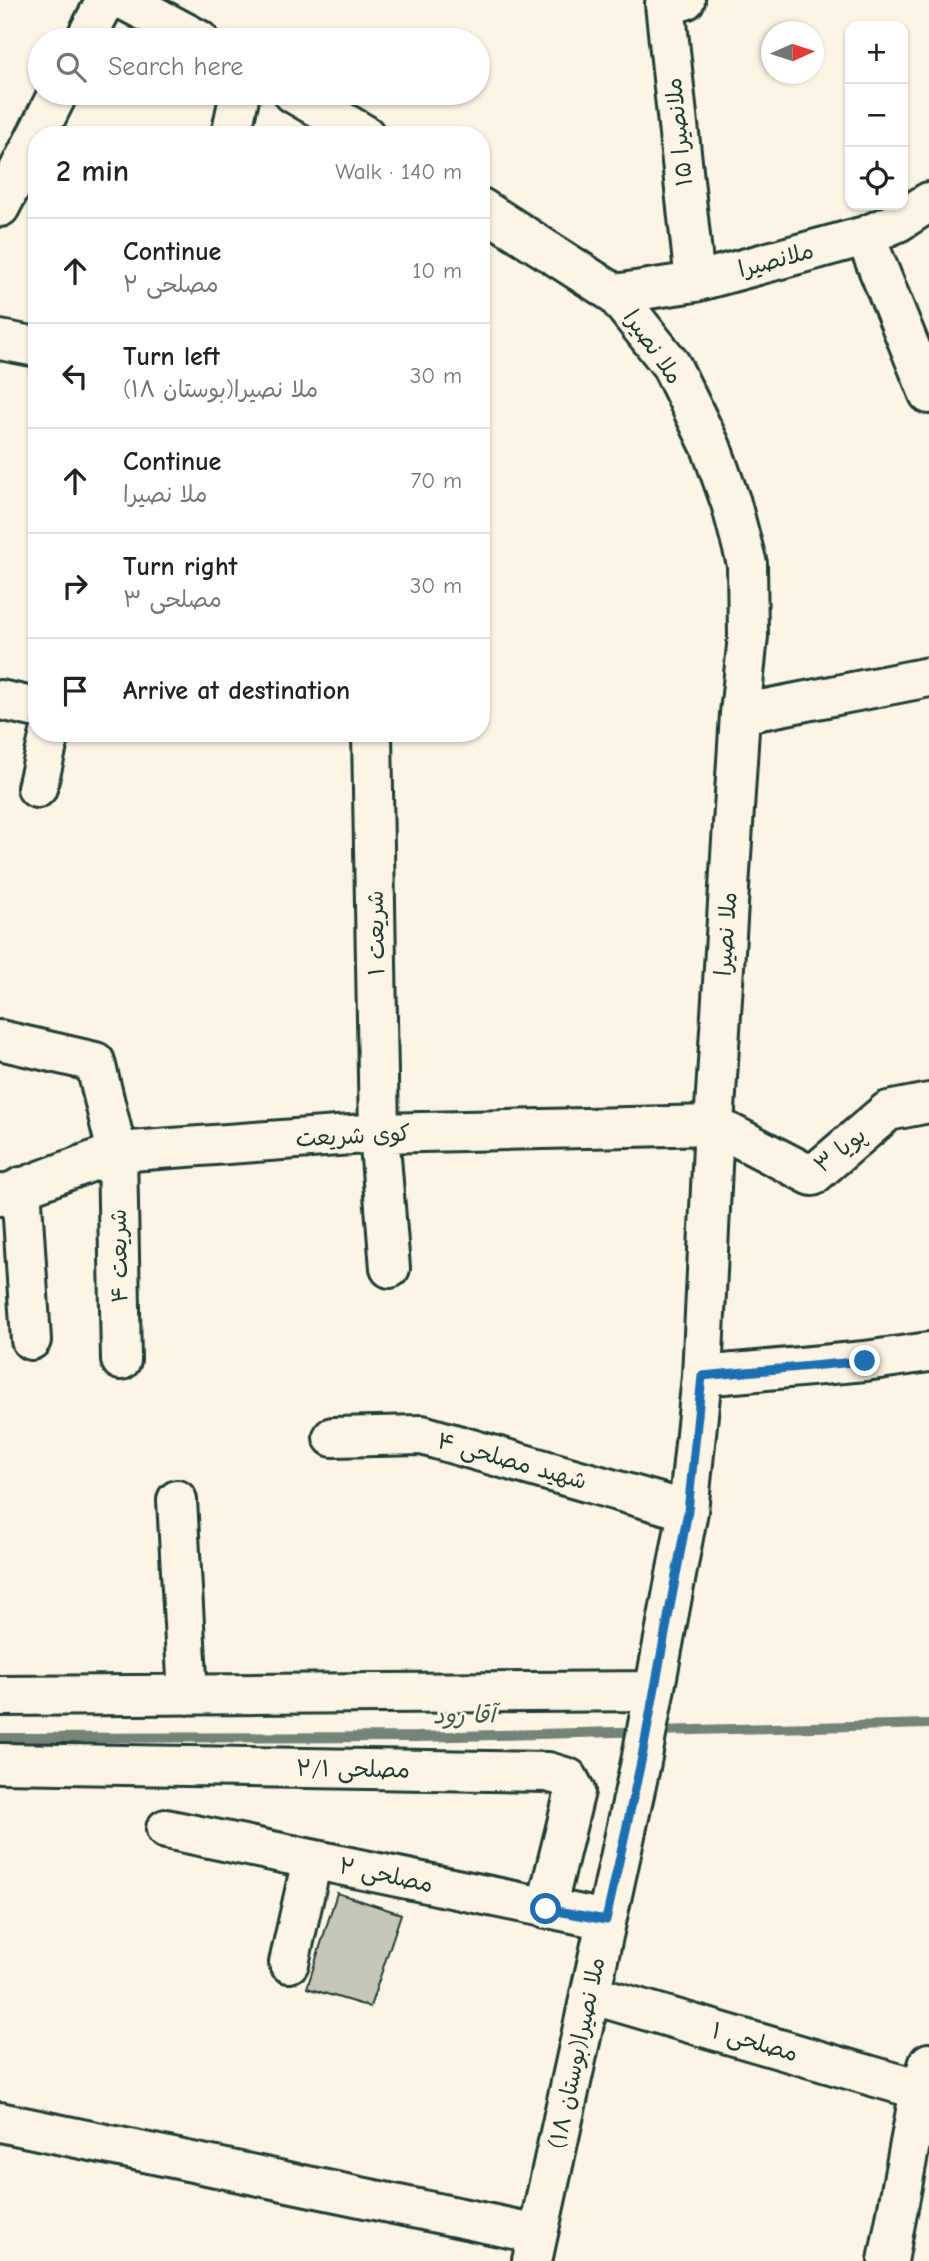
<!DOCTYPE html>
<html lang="en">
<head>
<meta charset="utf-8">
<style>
	:root { --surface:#fff; --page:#f2f2f2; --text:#222; --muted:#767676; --line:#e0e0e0 }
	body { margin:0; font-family:"Comic Neue","Playpen Sans Arabic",sans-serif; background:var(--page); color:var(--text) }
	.controls { position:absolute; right:21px; top:21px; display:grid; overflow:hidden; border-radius:14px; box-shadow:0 2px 5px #0004 }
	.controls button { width:63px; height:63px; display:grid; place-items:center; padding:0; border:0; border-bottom:2px solid var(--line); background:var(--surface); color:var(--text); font:35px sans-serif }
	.compass { position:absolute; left:761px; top:21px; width:63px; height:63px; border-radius:50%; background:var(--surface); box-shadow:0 2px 5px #0004; rotate:87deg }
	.stop { position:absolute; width:21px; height:21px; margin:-16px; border:5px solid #1f6fb2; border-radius:50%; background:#fff }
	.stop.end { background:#1f6fb2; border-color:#fff; box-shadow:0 2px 7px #0008 }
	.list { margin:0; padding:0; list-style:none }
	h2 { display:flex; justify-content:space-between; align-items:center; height:91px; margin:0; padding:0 28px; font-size:30px }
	h2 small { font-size:23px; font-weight:400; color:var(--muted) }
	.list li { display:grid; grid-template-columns:46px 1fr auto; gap:21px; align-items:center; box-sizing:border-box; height:105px; padding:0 28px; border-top:2px solid var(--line) }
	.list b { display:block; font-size:26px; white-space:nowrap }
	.list p { margin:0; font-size:23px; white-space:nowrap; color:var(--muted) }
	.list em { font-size:23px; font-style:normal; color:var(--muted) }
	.icon { flex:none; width:38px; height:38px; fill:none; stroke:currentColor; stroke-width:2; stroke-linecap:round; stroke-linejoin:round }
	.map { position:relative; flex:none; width:929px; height:2261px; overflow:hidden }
	.search { position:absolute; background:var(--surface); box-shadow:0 2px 5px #0004; left:28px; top:28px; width:462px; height:77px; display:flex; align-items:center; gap:18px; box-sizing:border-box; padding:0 24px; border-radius:38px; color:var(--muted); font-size:26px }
	.panel { position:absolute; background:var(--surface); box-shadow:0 2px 5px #0004; left:28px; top:126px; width:462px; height:616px; border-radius:28px }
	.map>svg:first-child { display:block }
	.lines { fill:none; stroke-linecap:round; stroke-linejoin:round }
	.stream { stroke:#758479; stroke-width:10 }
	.building { fill:#c5c7b9; stroke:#1f3d34; stroke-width:2 }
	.minor-casing { stroke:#1f3d34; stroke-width:44 }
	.minor { stroke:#fcf5e5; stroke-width:38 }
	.route { stroke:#1f6fb2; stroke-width:9 }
	.labels { text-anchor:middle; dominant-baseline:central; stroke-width:6; stroke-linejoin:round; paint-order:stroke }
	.street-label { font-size:23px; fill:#1f3d34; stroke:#fcf5e5 }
	.water-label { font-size:24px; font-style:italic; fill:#435a51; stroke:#fcf5e5 }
</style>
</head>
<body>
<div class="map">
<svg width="929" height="2261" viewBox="0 0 929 2261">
	<rect width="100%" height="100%" fill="#fcf5e5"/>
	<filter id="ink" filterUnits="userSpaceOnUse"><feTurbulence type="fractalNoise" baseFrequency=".0143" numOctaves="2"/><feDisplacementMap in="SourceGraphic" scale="14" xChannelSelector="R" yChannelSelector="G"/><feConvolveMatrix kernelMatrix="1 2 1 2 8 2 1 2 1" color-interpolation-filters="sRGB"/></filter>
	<g filter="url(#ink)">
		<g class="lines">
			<path class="stream" d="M0,1738L417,1737L929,1724"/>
		</g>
		<path class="building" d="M337,1893L401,1914L370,2007L307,1988Z"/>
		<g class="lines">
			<g class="minor-casing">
				<path id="minor" d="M124,0L199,40
					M685,0L665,4L695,282
					M85,40L106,0
					M293,93L365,135
					M37,135L58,93
					M231,135L240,93
					M0,207L37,135
					M481,208L615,294L671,365L711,447L731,503L747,564L748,636L740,714L714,1125L702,1376L688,1511L641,1762L532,2261
					M865,236L929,394
					M615,294L695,282L865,236L898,222L929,202
					M0,340L37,347
					M0,700L37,708
					M740,714L929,677
					M372,733L379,1133L390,1268
					M37,788L50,733
					M0,1040L95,1062L117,1152L121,1360
					M21,1187L31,1340
					M0,1196L117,1152L379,1133L714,1125L812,1176L888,1111L929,1103
					M702,1376L865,1361L929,1352
					M333,1437L422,1435L688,1511
					M177,1500L188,1695
					M0,1696L653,1691
					M0,1763L548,1772L568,1778L575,1791L546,1909
					M166,1829L606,1920
					M289,1963L312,1860
					M590,1994L920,2090
					M0,2122L538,2234
					M888,2261L920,2090L929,2063"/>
			</g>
			<use href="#minor" class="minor"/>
		</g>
	</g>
	<g class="lines" filter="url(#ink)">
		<path class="route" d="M546,1909L606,1920L641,1762L688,1511L702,1376L865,1361"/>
	</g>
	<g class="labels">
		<g class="street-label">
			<text transform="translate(679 132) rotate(-96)">ملانصیرا ۱۵</text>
			<text transform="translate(776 260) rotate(-15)">ملانصیرا</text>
			<text transform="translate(653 347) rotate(55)">ملا نصیرا</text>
			<text transform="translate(376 933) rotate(-91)">شریعت ۱</text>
			<text transform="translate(726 934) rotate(-86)">ملا نصیرا</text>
			<text transform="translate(353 1136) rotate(-3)">کوی شریعت</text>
			<text transform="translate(840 1150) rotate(-38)">پویا ۳</text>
			<text transform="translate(119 1256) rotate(-91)">شریعت ۴</text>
			<text transform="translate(512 1461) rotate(16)">شهید مصلحی ۴</text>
			<text transform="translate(353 1769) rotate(1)">مصلحی ۲/۱</text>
			<text transform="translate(386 1875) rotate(12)">مصلحی ۲</text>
			<text transform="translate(755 2042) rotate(16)">مصلحی ۱</text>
			<text transform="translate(577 2053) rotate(-78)">ملا نصیرا(بوستان ۱۸)</text>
		</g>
		<g class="water-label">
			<text transform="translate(464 1715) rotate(-1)">آقا رود</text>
		</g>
	</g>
</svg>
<div class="controls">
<button>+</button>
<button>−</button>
<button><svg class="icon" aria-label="locate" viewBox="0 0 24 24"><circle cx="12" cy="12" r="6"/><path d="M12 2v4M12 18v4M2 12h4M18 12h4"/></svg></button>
</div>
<svg class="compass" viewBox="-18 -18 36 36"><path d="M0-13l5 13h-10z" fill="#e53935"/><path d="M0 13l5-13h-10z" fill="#767676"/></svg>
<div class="stop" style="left:546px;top:1909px"></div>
<div class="stop end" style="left:865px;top:1361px"></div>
<div class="search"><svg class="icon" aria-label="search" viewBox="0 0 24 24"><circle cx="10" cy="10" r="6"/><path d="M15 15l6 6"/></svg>Search here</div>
<section class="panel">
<h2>2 min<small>Walk · 140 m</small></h2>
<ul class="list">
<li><svg class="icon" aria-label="ahead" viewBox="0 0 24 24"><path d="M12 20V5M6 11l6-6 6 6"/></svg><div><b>Continue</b><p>مصلحی ۲</p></div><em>10 m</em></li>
<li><svg class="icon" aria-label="left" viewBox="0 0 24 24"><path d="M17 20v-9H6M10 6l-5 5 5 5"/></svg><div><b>Turn left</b><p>ملا نصیرا(بوستان ۱۸)</p></div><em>30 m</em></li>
<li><svg class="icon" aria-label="ahead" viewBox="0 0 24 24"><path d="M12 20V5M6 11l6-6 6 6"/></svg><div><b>Continue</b><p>ملا نصیرا</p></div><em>70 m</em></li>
<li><svg class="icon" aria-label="right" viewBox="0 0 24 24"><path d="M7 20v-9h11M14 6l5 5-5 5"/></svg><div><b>Turn right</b><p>مصلحی ۳</p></div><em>30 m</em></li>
<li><svg class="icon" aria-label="arrive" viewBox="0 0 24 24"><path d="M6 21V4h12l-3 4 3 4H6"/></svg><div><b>Arrive at destination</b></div></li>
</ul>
</section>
</div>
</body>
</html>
